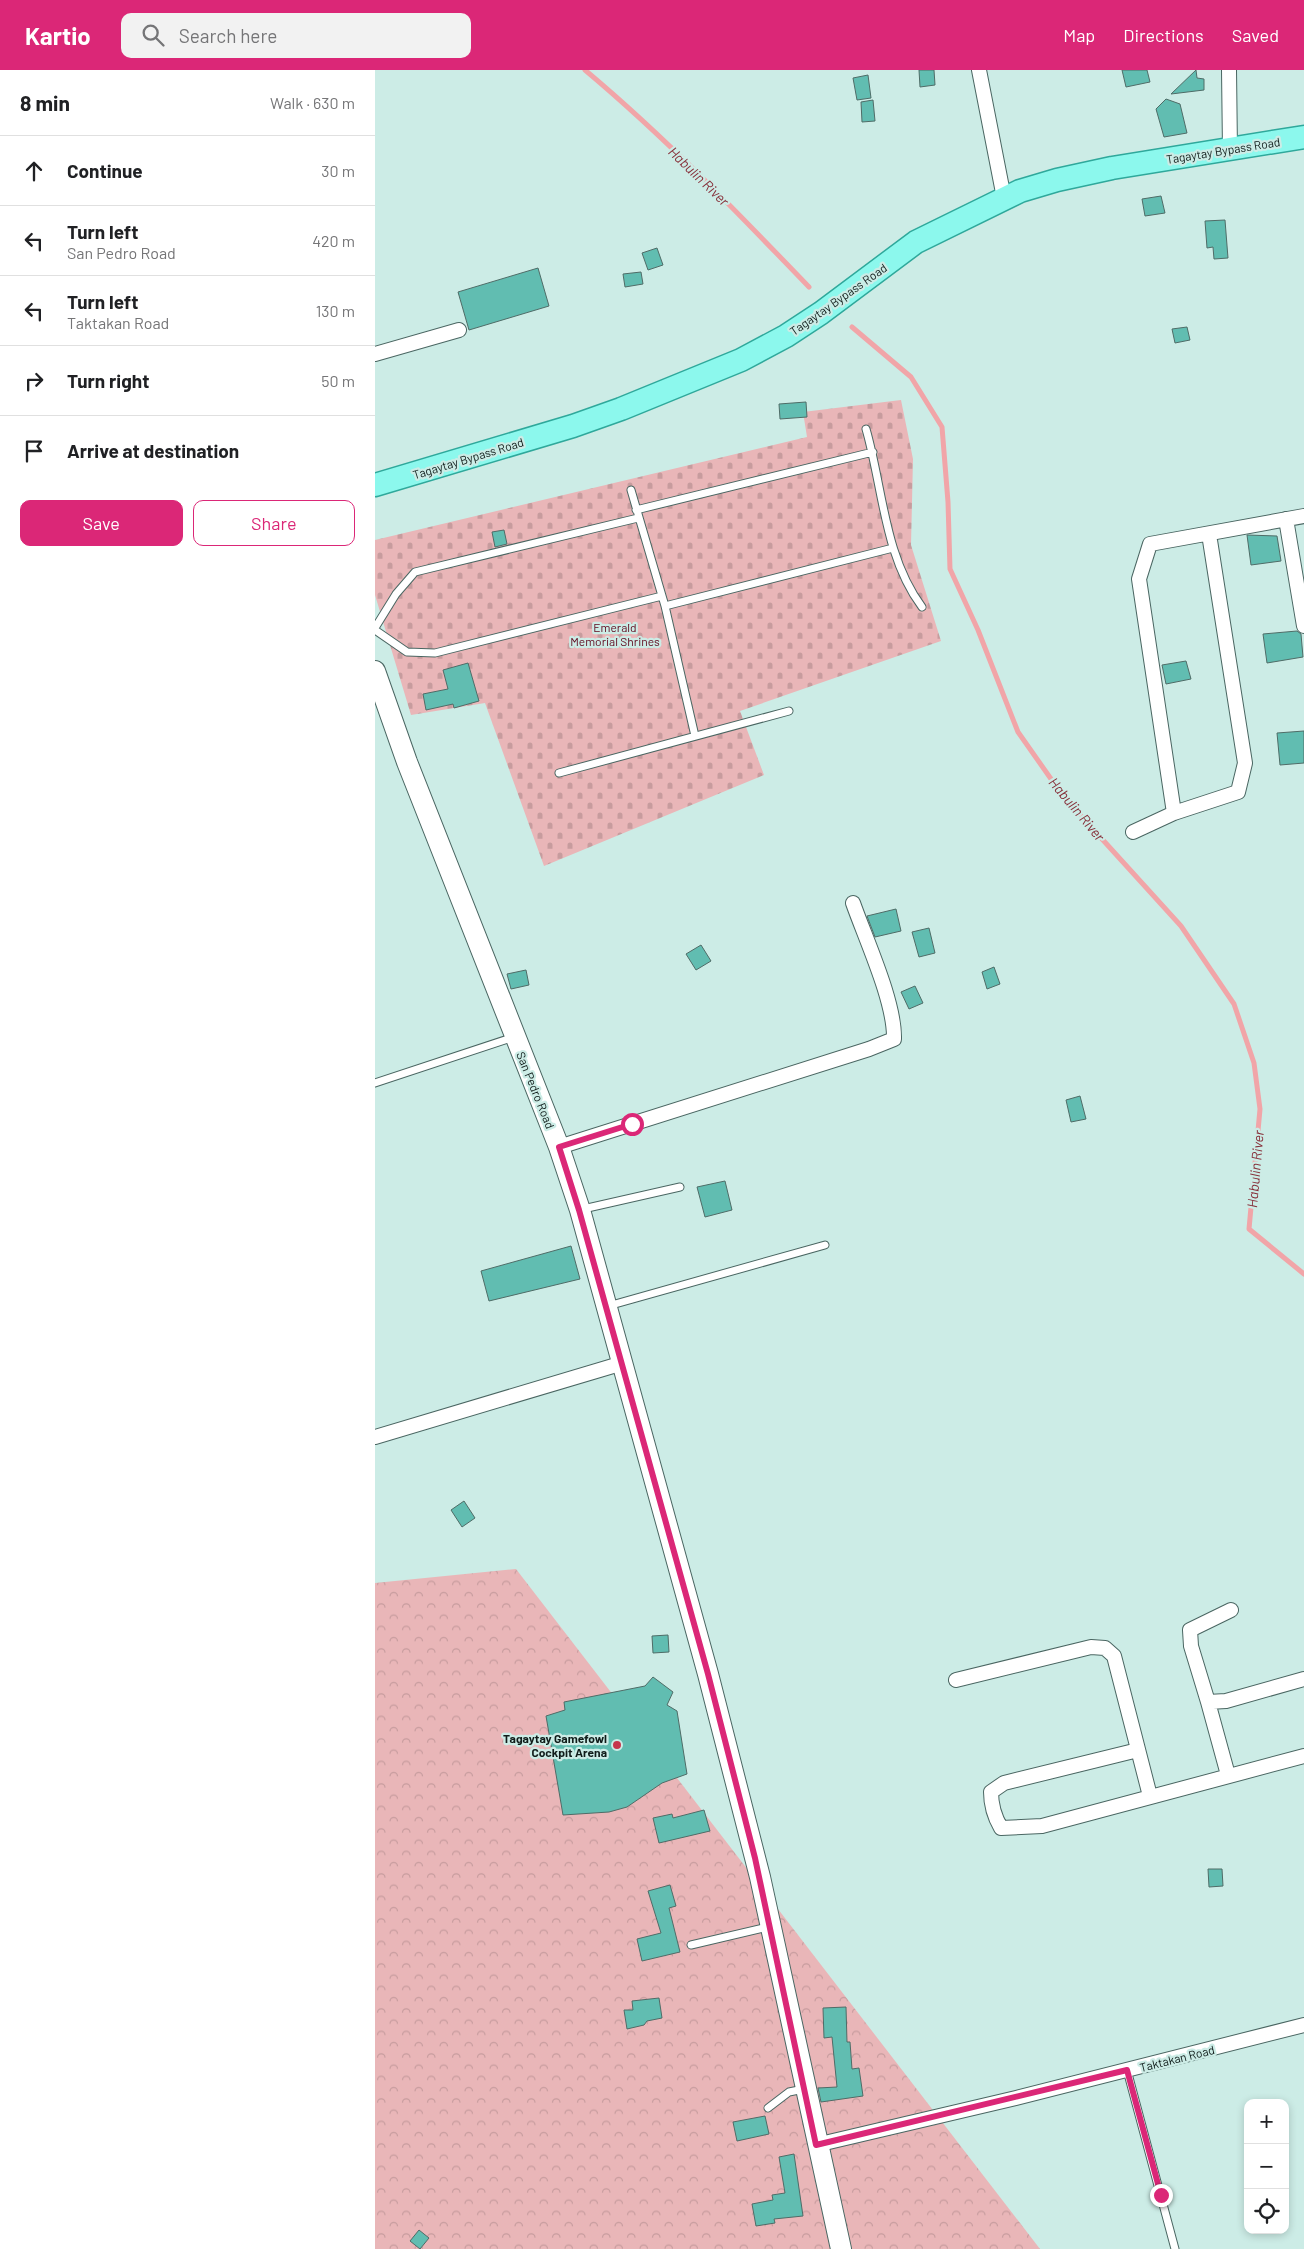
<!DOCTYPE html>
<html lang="en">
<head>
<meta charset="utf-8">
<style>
	:root { --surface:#fff; --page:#f2f2f2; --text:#202124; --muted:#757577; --line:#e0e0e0; --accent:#db2777 }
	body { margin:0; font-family:Barlow,sans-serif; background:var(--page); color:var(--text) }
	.controls { position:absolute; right:15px; bottom:15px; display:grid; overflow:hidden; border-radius:10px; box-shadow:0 2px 8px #0003 }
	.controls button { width:45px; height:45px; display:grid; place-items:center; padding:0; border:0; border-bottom:1px solid var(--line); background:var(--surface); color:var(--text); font:25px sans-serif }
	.stop { position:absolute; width:15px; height:15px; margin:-11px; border:4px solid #db2777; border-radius:50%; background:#fff }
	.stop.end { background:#db2777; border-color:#fff; box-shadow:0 1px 5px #0008 }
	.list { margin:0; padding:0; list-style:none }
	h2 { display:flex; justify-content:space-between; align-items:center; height:65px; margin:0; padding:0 20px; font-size:21px }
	h2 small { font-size:16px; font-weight:400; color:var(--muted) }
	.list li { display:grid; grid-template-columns:32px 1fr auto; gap:15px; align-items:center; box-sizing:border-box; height:70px; padding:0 20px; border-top:1px solid var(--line) }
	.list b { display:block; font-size:19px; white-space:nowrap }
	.list p { margin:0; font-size:16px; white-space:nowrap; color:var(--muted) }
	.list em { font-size:16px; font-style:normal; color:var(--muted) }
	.actions { display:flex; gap:10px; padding:15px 20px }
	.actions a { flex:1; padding:11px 0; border:1px solid var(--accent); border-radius:10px; text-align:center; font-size:18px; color:var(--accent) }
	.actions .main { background:var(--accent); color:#fff }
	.icon { flex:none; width:28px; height:28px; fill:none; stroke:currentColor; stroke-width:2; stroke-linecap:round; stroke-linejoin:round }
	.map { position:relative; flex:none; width:929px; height:2179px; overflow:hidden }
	header { display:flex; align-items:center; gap:30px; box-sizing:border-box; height:70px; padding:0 25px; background:var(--accent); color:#fff }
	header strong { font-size:24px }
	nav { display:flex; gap:28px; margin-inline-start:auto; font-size:18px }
	.search { width:350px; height:45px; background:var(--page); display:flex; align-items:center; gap:12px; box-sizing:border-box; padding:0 18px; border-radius:10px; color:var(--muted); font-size:19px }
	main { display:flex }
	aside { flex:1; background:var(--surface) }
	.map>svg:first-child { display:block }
	.forest { fill:url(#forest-crowns) }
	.cemetery { fill:url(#cemetery-stones) }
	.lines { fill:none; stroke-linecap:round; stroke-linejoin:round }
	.stream { stroke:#f1a5a8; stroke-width:5 }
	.building { fill:#61bdb1; stroke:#4f6c67 }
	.lane-casing { stroke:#4a6662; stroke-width:9 }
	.street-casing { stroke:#4a6662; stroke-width:16 }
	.secondary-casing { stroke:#4a6662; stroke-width:22 }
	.primary-casing { stroke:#2fa89b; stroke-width:25 }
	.lane { stroke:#fff; stroke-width:7 }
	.street { stroke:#fff; stroke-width:14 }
	.secondary { stroke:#fff; stroke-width:20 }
	.primary { stroke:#8cf8ed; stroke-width:22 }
	.route { stroke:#db2777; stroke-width:6 }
	.poi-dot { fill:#c6364d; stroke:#ccece6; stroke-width:2 }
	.labels { text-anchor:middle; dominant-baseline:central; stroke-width:4.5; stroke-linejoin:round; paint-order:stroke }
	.street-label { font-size:12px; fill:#101c1a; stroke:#ccece6 }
	.park-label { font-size:12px; fill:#5f051b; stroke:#ccece6 }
	.poi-label { font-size:12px; font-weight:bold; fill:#101c1a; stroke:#ccece6; text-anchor:end }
	.water-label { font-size:14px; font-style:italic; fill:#862f39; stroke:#ccece6 }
</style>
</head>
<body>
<header>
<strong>Kartio</strong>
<div class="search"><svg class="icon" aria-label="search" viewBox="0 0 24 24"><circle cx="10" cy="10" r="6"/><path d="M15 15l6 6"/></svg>Search here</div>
<nav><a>Map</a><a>Directions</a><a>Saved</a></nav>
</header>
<main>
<aside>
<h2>8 min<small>Walk · 630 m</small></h2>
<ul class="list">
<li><svg class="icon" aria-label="ahead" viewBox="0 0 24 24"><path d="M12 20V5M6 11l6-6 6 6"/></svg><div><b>Continue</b></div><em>30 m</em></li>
<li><svg class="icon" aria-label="left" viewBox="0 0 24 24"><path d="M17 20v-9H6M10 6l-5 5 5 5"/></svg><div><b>Turn left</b><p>San Pedro Road</p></div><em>420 m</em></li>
<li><svg class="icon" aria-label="left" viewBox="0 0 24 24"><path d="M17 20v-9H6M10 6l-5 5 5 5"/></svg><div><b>Turn left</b><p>Taktakan Road</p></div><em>130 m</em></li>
<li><svg class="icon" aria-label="right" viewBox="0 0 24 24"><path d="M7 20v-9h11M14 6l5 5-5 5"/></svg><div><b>Turn right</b></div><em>50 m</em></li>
<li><svg class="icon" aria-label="arrive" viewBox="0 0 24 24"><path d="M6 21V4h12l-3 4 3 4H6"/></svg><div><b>Arrive at destination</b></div></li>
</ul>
<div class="actions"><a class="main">Save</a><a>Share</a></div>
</aside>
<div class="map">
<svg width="929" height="2179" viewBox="0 0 929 2179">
	<defs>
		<pattern id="forest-crowns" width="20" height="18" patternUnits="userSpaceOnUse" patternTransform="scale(1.25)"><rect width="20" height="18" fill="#e9b6b8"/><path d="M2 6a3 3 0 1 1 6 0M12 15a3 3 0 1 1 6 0" fill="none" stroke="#c79c9e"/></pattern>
		<pattern id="cemetery-stones" width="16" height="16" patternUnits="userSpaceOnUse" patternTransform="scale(1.25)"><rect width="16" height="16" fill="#e9b6b8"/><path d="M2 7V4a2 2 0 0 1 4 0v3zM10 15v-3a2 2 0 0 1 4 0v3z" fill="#c79c9e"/></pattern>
	</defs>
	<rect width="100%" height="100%" fill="#ccece6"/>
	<path class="forest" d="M141,1499L665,2179H0V1513Z"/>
	<path class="cemetery" d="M526,330L538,389L536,475L566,571L365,641L389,705L169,796L110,633L36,645L0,525V470L432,367L428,342Z"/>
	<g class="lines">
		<path class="stream" d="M210,0C290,67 362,142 434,217
			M477,257L536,307L567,357L573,432L575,499L603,560L643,662L688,726L806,856L859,934L879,993L885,1039L874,1159L929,1204"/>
	</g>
	<path class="building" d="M544,0H559L560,15L545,17Z
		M747,0H772L775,12L751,17Z
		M821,0L822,8L829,9V20L796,24Z
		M493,5L496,28L482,30L478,8Z
		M791,29L805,34L812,63L789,67L781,39Z
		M498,30L500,51L487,52L486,32Z
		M786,126L790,143L770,146L767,129Z
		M850,150L853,188L839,189L838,177L832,178L830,151Z
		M282,178L288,195L273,200L267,183Z
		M163,198L174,236L94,260L83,222Z
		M266,202L268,214L250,217L248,204Z
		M812,257L815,270L800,273L797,259Z
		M431,332L432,347L405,349L404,334Z
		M129,460L132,474L120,477L117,462Z
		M872,465L902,466L906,491L876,495Z
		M922,561L926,564L928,587L892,593L888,564Z
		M811,591L816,609L791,614L787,595Z
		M93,593L104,631L79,638L78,634L51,640L48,624L73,619L68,600Z
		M929,661V693L905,695L902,663Z
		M521,839L526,861L500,867L492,846Z
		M554,858L560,883L544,887L537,862Z
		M326,875L336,891L321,900L311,884Z
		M619,897L625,914L612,919L607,902Z
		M151,900L154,915L136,919L132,904Z
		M540,916L548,933L534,939L526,922Z
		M705,1026L711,1049L696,1052L691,1030Z
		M350,1111L357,1140L330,1147L322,1117Z
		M196,1176L205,1209L114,1231L106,1201Z
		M89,1431L100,1448L87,1457L76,1440Z
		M293,1565L294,1582L278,1583L277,1566Z
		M278,1607L298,1622L292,1635L302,1641L312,1704L287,1713L252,1737L234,1742L188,1745L171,1646L190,1640L189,1632L270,1616Z
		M329,1740L335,1761L284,1773L278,1748L297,1744L298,1748Z
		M833,1799H847L848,1816L834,1817Z
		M295,1815L301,1836L294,1838L305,1882L267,1891L262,1869L286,1863L273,1821Z
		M284,1928L287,1948L272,1951L269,1955L252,1959L249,1940H258L257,1931Z
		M471,1937L472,1972H475L477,1999L484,1998L488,2026L446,2032L443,2018L462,2017L457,1967L449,1968L448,1938Z
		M390,2046L394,2064L362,2071L358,2052Z
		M419,2084L428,2146L399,2149L400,2153L381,2156L377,2134L398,2130L397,2125L410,2123L404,2087Z
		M44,2160L54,2168L45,2179L35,2171Z"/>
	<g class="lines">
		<g class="lane-casing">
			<path id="lane" d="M491,359C508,418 509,486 547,537
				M256,420L290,536L320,666
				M261,440L498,382
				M290,536L518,478
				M0,558L21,524L40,502L263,448
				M0,560L32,582L60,583L287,526
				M184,703L414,641
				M0,1013L139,967
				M208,1139L305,1117
				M233,1236L450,1175
				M316,1875L393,1857
				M752,2000L800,2179
				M393,2038L414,2022L429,2019"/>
		</g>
		<g class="street-casing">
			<path id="street" d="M604,0L629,128
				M854,0L855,80
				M0,284L84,260
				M911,449L929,556
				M799,743L764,509L775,474L929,446
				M758,762L799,743L863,722L870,693L834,464
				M184,1077L494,979L519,969C520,932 491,870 478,833
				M0,1367L248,1293
				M856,1540L815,1560L816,1576L833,1632L851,1631L929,1609
				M581,1610L716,1577L730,1578L739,1586L775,1726
				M833,1632L853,1705
				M763,1680L629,1713L616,1722C616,1736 619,1746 626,1758L667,1756L929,1686
				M441,2075L641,2028L929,1955"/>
		</g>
		<g class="secondary-casing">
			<path id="secondary" d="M0,601L32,692L184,1077L205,1140L333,1604L385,1807L466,2179"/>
		</g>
		<g class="primary-casing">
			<path id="primary" d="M0,415L198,356L246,339L366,290L411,266L446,243L541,172L645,121L682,110L737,98L929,67"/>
		</g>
		<use href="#lane" class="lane"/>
		<use href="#street" class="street"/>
		<use href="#secondary" class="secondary"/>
		<use href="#primary" class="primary"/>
	</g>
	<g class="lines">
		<path class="route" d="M257,1054L184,1077L204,1140L333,1604L380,1788L441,2075L752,2000L786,2125"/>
	</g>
	<circle class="poi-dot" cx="242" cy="1675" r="5"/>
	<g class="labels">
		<g class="street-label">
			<text transform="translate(848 80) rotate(-9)">Tagaytay Bypass Road</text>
			<text transform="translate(463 229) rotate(-35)">Tagaytay Bypass Road</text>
			<text transform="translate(93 388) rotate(-17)">Tagaytay Bypass Road</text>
			<text transform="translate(161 1020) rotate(68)">San Pedro Road</text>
			<text transform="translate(802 1988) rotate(-14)">Taktakan Road</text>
		</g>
		<g class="park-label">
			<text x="240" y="557">Emerald<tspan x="240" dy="14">Memorial Shrines</tspan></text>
		</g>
		<g class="poi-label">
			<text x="232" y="1668">Tagaytay Gamefowl<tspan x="232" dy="14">Cockpit Arena</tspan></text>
		</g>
		<g class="water-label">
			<text transform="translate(324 106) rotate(44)">Habulin River</text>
			<text transform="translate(702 739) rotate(50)">Habulin River</text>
			<text transform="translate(880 1099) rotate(-85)">Habulin River</text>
		</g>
	</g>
</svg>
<div class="controls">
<button>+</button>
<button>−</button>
<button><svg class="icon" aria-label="locate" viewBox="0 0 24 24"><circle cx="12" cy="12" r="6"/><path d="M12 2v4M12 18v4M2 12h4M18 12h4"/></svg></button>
</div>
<div class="stop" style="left:257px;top:1054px"></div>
<div class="stop end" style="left:786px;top:2125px"></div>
</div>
</main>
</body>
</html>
